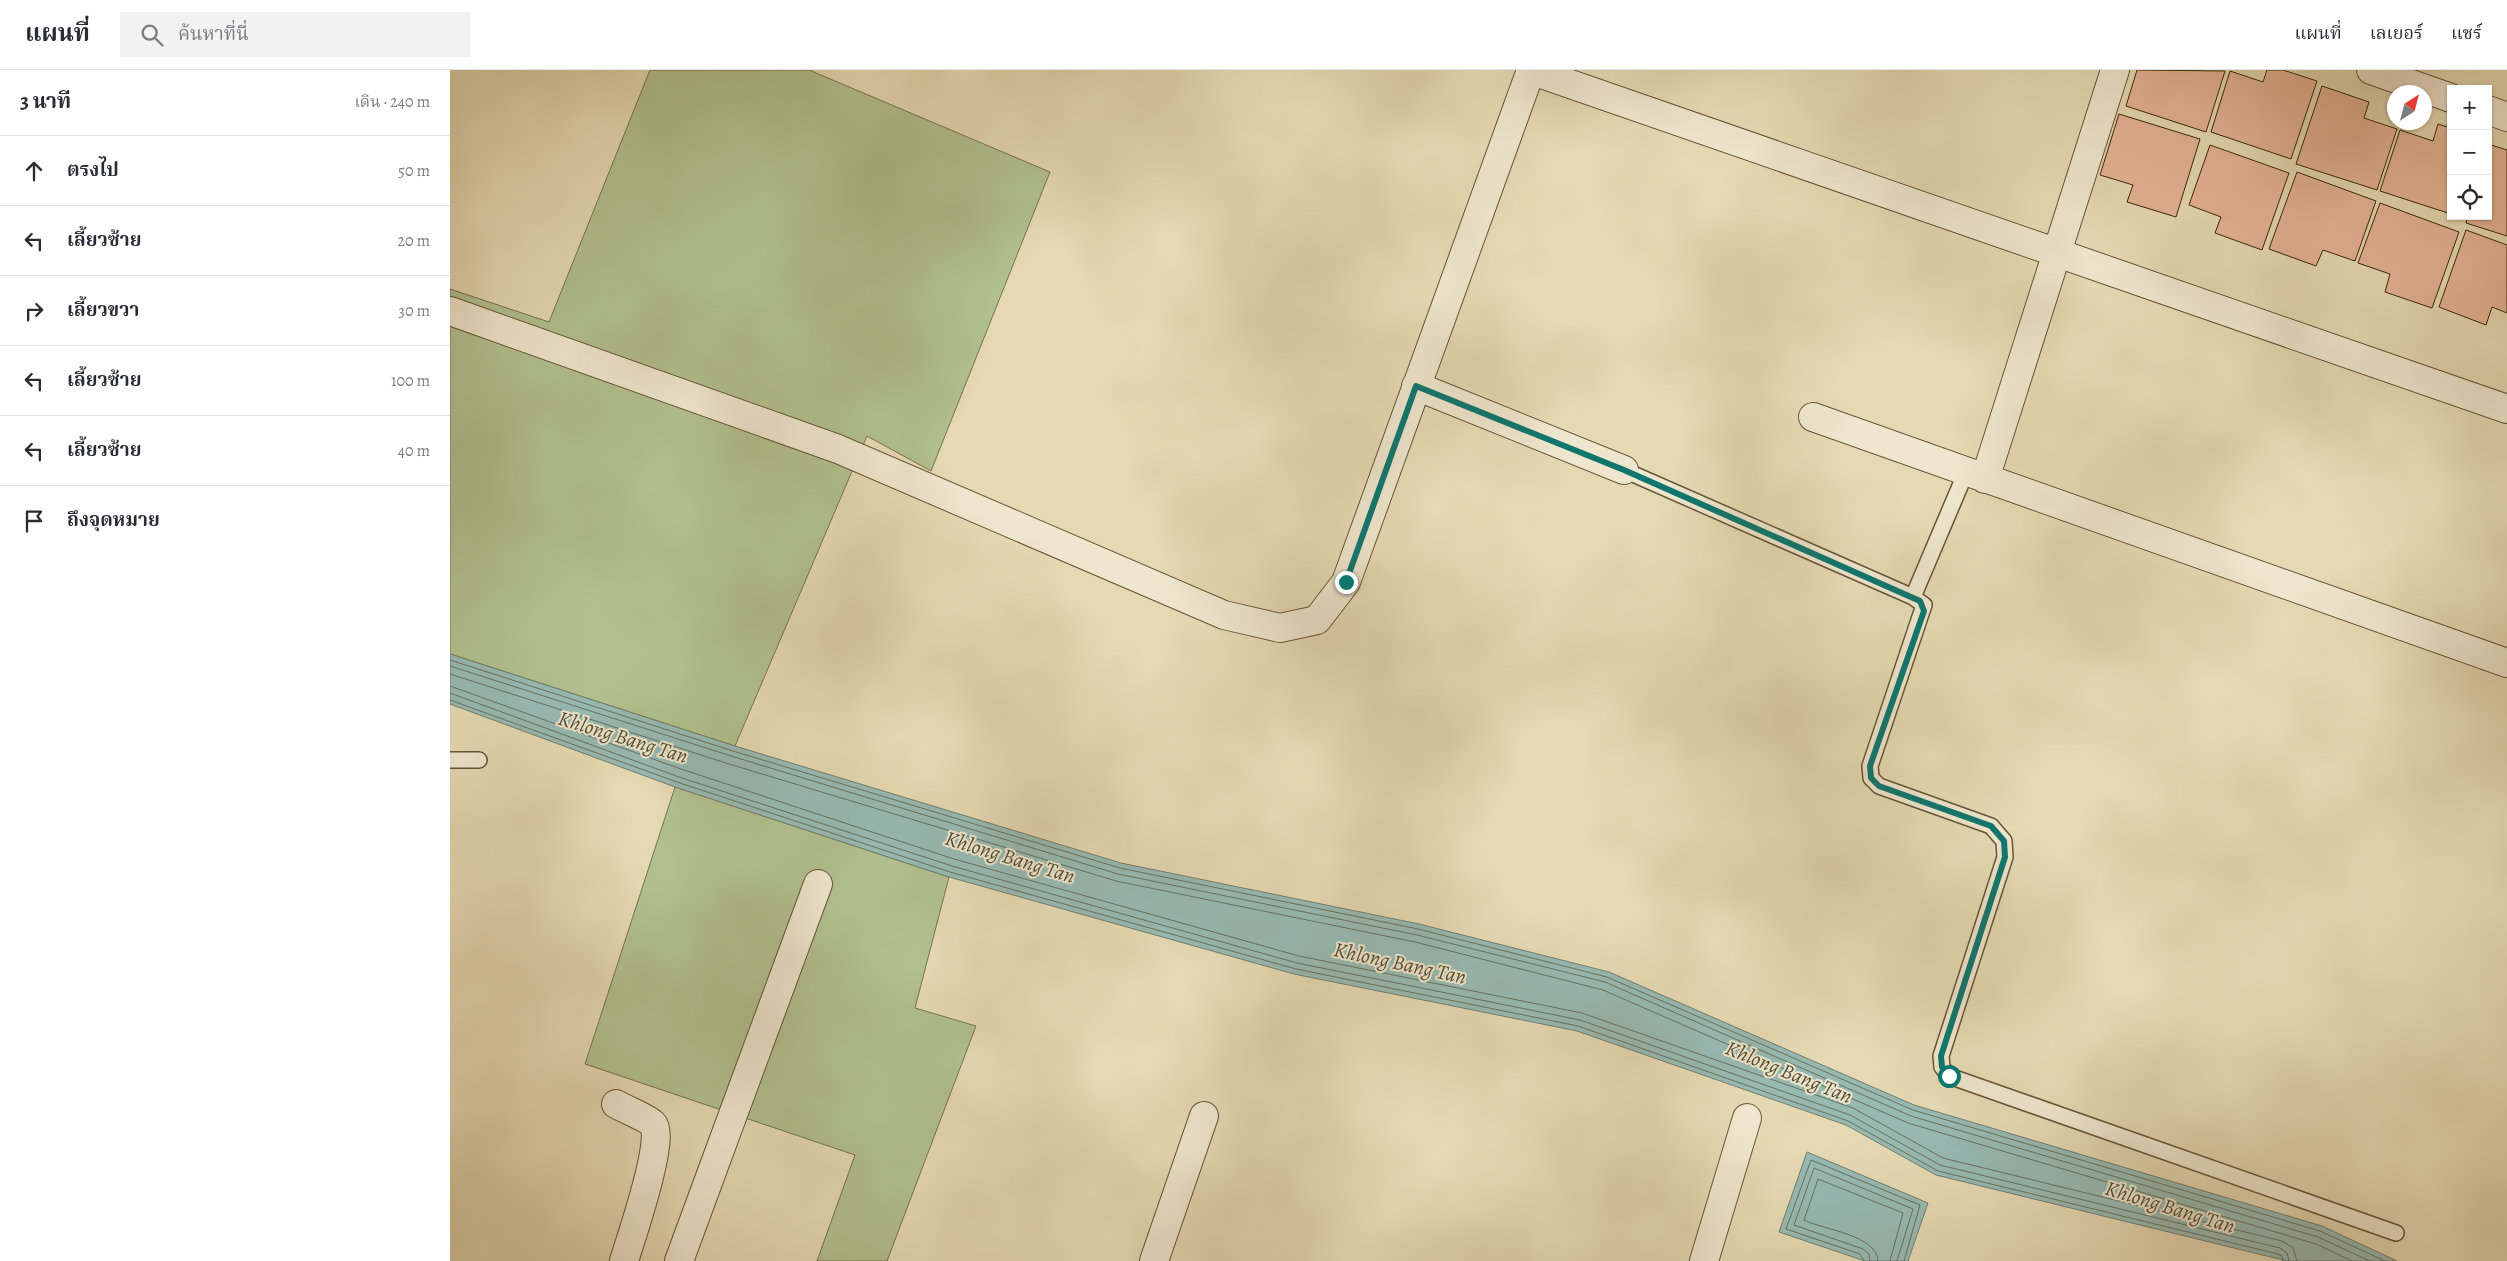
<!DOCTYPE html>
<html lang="th">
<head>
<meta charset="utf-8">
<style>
	:root { --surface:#fff; --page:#f2f2f3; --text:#2b2b33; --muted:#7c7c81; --line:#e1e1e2 }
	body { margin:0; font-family:Alegreya,"Noto Serif Thai",serif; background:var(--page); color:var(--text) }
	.controls { position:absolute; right:15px; top:15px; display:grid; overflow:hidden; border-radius:0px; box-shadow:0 1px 4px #0004 }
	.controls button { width:45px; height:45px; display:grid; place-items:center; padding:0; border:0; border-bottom:1px solid var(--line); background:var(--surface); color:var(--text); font:25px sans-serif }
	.compass { position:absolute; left:1937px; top:15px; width:45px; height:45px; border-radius:50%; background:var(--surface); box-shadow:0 1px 4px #0004; rotate:36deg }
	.stop { position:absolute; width:15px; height:15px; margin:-11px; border:4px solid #0f766e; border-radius:50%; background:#fff }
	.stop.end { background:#0f766e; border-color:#fff; box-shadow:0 1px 5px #0008 }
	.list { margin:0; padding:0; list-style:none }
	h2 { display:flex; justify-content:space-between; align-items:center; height:65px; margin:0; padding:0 20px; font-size:21px }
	h2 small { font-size:16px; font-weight:400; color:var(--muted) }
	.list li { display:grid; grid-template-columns:32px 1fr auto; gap:15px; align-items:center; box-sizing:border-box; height:70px; padding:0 20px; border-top:1px solid var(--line) }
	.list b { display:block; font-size:19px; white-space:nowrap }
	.list em { font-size:16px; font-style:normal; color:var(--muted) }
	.icon { flex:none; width:28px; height:28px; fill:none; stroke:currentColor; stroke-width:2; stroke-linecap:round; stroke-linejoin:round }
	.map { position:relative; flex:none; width:2057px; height:1191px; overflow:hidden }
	header { display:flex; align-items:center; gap:30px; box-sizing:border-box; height:70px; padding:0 25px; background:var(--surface); border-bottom:1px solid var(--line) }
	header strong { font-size:24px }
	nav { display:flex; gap:28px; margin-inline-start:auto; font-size:18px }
	.search { width:350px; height:45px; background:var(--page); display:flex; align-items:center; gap:12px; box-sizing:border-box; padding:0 18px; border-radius:0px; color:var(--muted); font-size:19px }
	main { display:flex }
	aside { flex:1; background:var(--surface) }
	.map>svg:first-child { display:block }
	.green { fill:#b1c08f; stroke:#76744c }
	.water { fill:#97b9b2; stroke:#737f6f }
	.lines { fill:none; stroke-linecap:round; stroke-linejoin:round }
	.shore { stroke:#6a715e; stroke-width:1 }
	.building { fill:#e4b394; stroke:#3c290a }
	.service-casing { stroke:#665534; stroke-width:18 }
	.minor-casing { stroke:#665534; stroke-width:30 }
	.service { stroke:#eee6ce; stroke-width:15 }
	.minor { stroke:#eee6ce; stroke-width:28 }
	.route { stroke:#0f766e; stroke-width:6 }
	.labels { text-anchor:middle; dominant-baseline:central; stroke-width:4; stroke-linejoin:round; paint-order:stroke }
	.water-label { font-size:21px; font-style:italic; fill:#534d34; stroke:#eee6ce }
</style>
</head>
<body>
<header>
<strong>แผนที่</strong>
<div class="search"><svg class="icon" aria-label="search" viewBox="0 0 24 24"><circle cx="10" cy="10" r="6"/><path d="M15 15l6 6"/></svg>ค้นหาที่นี่</div>
<nav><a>แผนที่</a><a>เลเยอร์</a><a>แชร์</a></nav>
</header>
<main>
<aside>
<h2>3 นาที<small>เดิน · 240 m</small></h2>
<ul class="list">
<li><svg class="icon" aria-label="ahead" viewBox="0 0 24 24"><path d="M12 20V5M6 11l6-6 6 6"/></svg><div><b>ตรงไป</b></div><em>50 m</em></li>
<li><svg class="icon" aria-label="left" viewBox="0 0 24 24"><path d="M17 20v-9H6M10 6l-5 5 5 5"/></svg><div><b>เลี้ยวซ้าย</b></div><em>20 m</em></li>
<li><svg class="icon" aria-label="right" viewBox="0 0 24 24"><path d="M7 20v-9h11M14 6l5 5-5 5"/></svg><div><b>เลี้ยวขวา</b></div><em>30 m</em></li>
<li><svg class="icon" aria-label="left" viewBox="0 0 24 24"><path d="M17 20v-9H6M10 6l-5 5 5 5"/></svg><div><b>เลี้ยวซ้าย</b></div><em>100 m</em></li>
<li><svg class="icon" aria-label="left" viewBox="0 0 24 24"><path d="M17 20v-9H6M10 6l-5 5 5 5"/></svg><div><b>เลี้ยวซ้าย</b></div><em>40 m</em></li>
<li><svg class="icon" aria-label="arrive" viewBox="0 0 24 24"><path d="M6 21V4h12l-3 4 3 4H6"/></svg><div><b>ถึงจุดหมาย</b></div></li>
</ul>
</aside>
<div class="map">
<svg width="2057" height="1191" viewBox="0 0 2057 1191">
	<rect width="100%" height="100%" fill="#e5d9b3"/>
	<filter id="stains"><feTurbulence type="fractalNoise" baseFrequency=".004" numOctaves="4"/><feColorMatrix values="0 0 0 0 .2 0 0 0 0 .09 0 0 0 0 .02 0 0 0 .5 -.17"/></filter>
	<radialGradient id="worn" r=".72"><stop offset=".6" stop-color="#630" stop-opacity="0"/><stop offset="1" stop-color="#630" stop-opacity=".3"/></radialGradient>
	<path class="green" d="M200,0H359L600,102L481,401L417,366L285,676L0,584V219L99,252Z
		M225,717L499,807L465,938L526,956L437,1191H367L405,1085L135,994Z"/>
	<path class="water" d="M0,584L285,676L671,793L969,854L1159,902L1464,1035L1872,1156L1947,1191H1837L1486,1105L1396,1055L1127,961L844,904L499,807L225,717L0,634Z
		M1357,1082L1478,1133L1458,1191H1415L1329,1162Z"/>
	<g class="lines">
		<path class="shore" d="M0,590L283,681L670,798L968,859L1157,907L1463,1040L1870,1161L1935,1191
			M0,596L281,686L668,804L967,865L1155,912L1461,1046L1868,1167L1920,1191
			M0,604L279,694L666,811L965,872L1153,920L1458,1053L1866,1174L1902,1191
			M0,616L231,699L504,789L849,886L1132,943L1403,1038L1493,1088L1832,1171L1843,1178L1847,1191
			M0,623L229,707L502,796L847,893L1130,950L1400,1045L1490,1095L1830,1178L1837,1183L1839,1191
			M0,630L227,712L500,802L846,899L1128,956L1398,1051L1488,1101L1828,1184L1832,1186L1833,1191
			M1414,1191L1410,1184L1336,1159L1361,1090L1470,1135L1454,1191
			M1420,1191L1419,1184L1413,1179L1344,1155L1364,1098L1463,1139L1447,1191
			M1428,1191C1427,1165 1374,1160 1354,1150L1368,1109L1453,1143L1440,1191"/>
	</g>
	<path class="building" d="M1687,0L1775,1L1756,62L1676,36Z
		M1817,0H1833L1867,11L1841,89L1761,62L1780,1L1813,12Z
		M1872,16L1919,32L1914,48L1947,59L1927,120L1846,94Z
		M1669,44L1750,69L1726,147L1677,132L1683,115L1650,105Z
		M1988,54L2001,58V144L1930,121L1950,60L1983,71Z
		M1760,75L1839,103L1812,180L1765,163L1771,147L1739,135Z
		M2041,75L2057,80V166L2016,153L2018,146H2038V82Z
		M1847,102L1926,131L1905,191L1873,180L1866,196L1819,179Z
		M1930,133L2009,162L1982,238L1935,222L1940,204L1908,193Z
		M2016,160L2057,175V243L2042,237L2036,255L1989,237Z"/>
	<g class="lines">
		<g class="service-casing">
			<path id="service" d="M1174,400L1463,527L1474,535L1420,696L1421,708L1429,716L1541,756L1554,771L1555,787L1491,986L1492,997L1499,1006L1946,1163
				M1463,527L1516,402
				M0,690H29"/>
		</g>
		<g class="minor-casing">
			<path id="minor" d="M1080,0L2057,339
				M1921,0L2001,28
				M2038,40L2057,47
				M0,241L388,379L774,545L830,558L867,550L896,512L1081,0
				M966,316L1174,400
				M1363,347L2057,593
				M1535,409L1665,0
				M166,1034C176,1040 196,1047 203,1054C216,1067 180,1171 174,1191
				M229,1191L368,814
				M704,1191L754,1046
				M1254,1191L1297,1048"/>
		</g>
		<use href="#service" class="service"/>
		<use href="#minor" class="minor"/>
	</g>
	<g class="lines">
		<path class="route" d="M896,512L966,316L1174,400L1470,531L1474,541L1420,696L1421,708L1429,716L1541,756L1554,771L1555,787L1491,986L1492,997L1499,1006"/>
	</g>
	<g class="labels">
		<g class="water-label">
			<text transform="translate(173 667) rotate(17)">Khlong Bang Tan</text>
			<text transform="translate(560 787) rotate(17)">Khlong Bang Tan</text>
			<text transform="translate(950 893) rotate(12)">Khlong Bang Tan</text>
			<text transform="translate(1339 1002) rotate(22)">Khlong Bang Tan</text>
			<text transform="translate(1720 1137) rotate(17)">Khlong Bang Tan</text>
		</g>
	</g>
	<rect width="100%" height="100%" filter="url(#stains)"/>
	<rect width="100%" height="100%" fill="url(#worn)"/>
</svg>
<div class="controls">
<button>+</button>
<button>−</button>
<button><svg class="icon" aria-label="locate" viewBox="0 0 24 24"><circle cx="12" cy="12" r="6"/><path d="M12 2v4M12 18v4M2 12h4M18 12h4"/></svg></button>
</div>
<svg class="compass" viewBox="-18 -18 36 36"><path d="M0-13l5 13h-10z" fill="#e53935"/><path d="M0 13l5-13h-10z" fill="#7c7c81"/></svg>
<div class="stop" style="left:1499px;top:1006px"></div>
<div class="stop end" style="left:896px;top:512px"></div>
</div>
</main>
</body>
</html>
